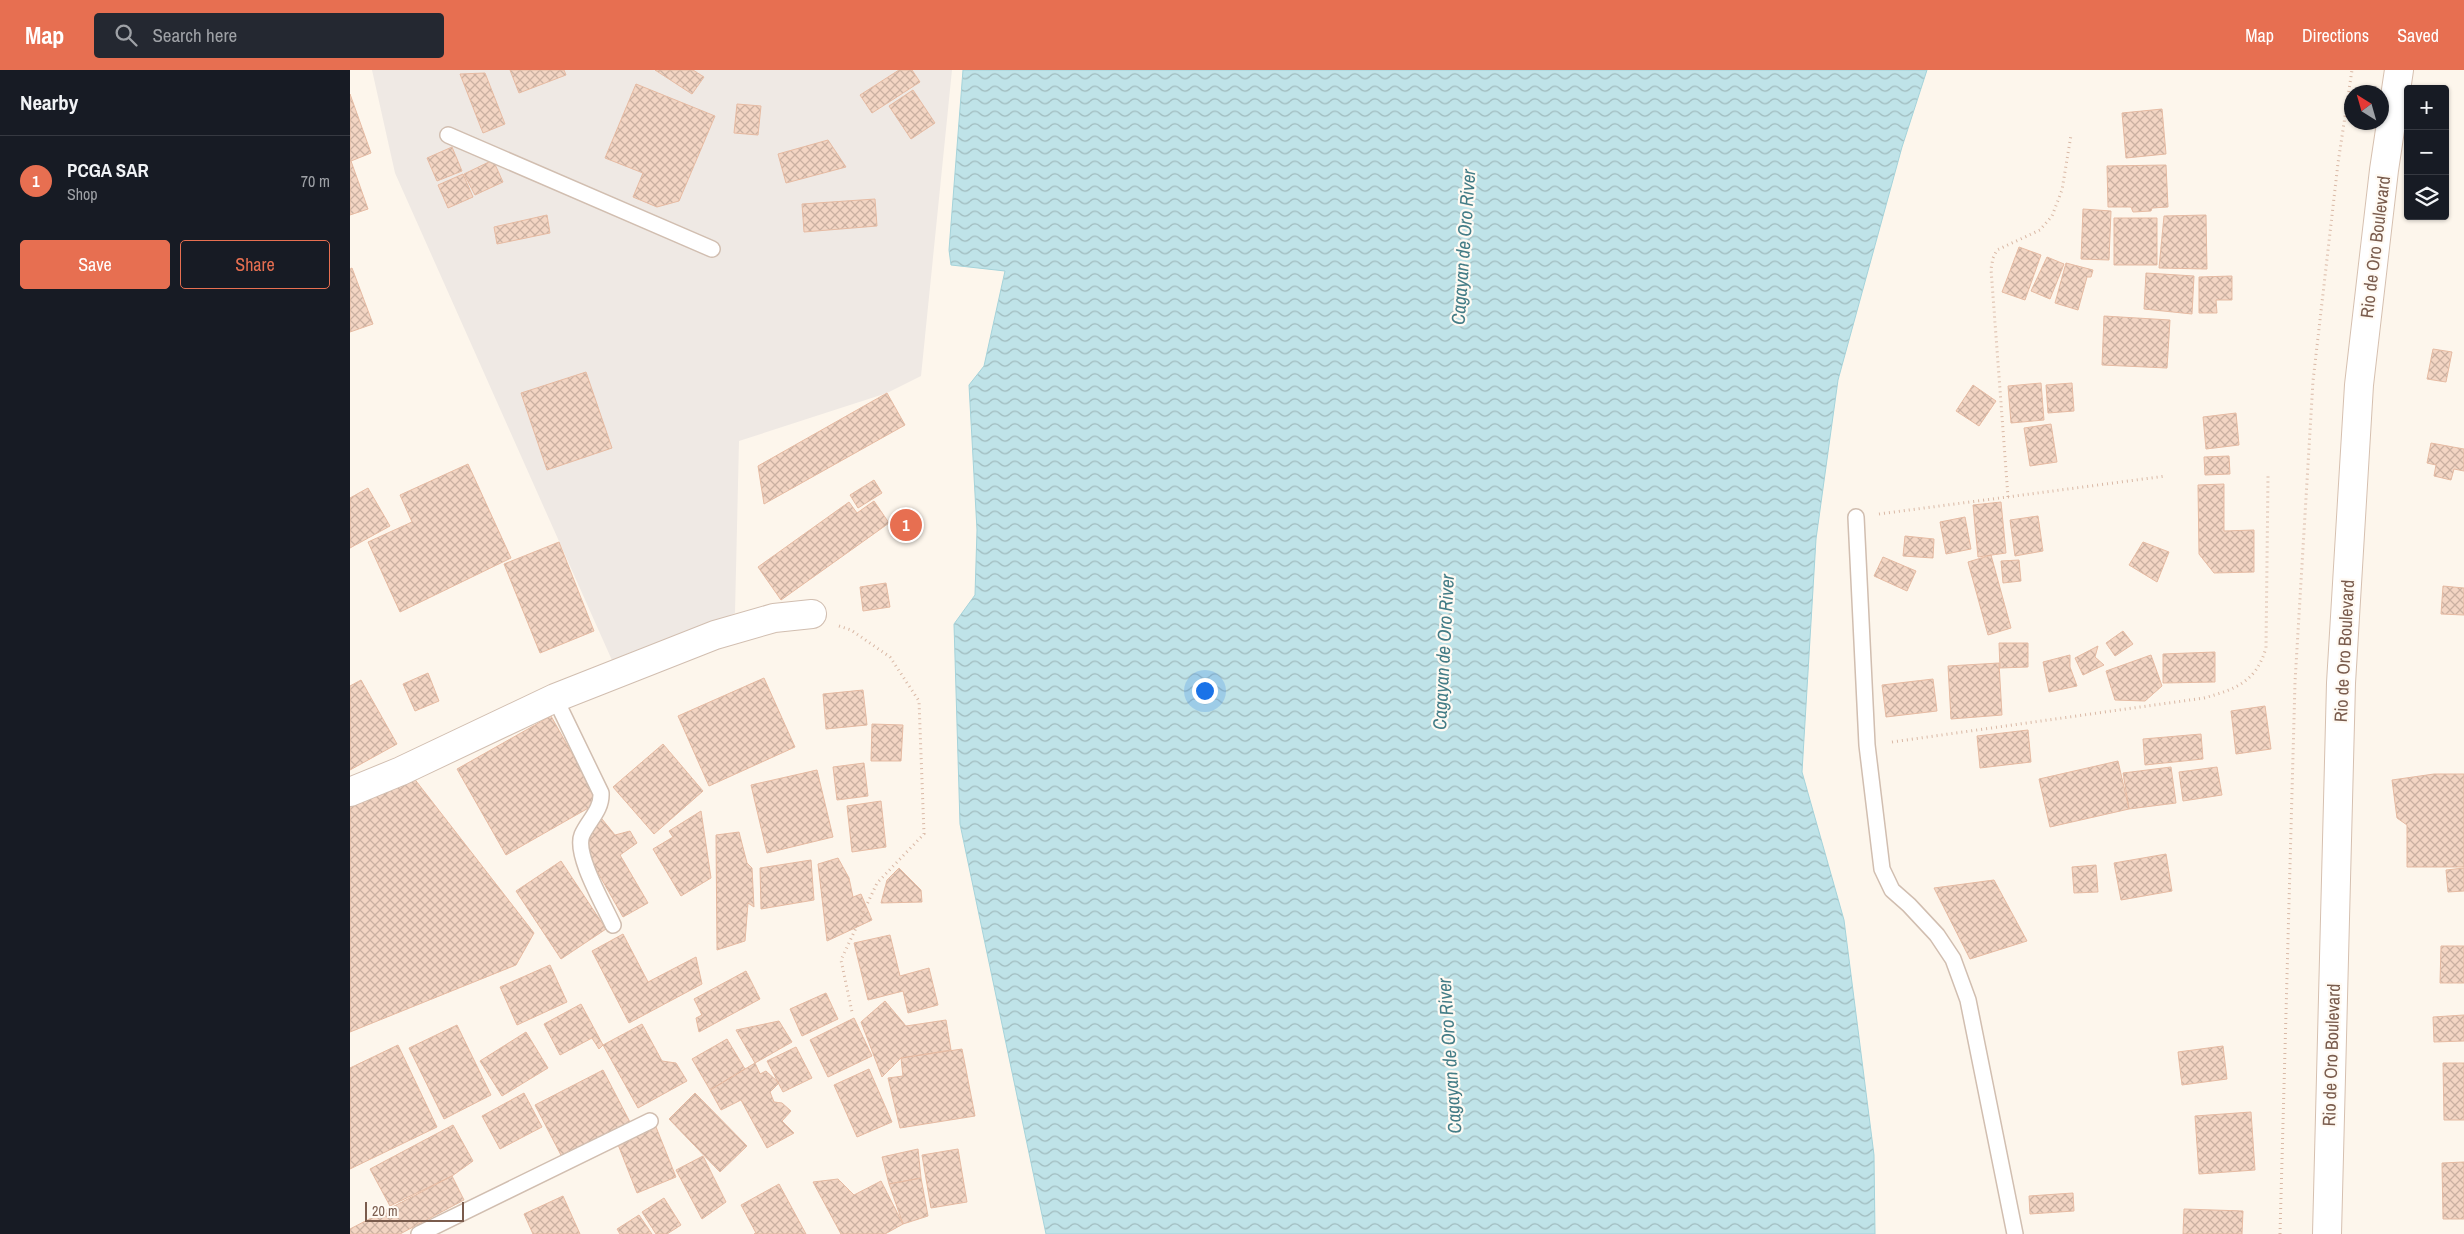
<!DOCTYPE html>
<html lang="en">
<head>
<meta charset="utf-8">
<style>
	:root { --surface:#171b24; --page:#242831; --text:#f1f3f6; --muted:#9ea1a6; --line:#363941; --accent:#e76f51 }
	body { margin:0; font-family:"Archivo Narrow",sans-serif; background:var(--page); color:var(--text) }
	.controls { position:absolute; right:15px; top:15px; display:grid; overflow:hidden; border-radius:5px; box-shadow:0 1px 4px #0004 }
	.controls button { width:45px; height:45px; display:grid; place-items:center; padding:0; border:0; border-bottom:1px solid var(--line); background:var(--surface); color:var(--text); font:25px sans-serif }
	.compass { position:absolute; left:1994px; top:15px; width:45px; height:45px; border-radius:50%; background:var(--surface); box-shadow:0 1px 4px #0004; rotate:323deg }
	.scale { position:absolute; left:15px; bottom:12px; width:99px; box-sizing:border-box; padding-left:5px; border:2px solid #7a5c4d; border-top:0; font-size:14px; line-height:18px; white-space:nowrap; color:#7a5c4d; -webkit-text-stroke:4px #fffaf3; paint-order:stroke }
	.you { position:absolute; left:854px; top:620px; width:18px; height:18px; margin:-12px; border:4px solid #fff; border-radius:50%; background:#1a73e8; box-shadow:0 0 0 8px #1a73e833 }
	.badge { display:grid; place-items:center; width:32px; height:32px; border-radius:50%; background:var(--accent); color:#fff; font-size:16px; font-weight:700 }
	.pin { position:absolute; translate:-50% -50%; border:2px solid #fff; box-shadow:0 1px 5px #0006 }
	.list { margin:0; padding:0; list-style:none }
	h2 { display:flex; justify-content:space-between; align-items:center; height:65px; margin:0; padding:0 20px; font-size:21px }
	h2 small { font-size:16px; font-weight:400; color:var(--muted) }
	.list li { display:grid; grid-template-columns:32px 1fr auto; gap:15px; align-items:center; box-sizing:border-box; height:90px; padding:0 20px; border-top:1px solid var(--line) }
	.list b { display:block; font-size:19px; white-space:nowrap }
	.list p { margin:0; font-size:16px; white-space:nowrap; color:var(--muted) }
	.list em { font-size:16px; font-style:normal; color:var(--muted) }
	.actions { display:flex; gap:10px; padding:15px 20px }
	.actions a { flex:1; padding:11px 0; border:1px solid var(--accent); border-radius:5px; text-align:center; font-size:18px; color:var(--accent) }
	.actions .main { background:var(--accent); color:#fff }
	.icon { flex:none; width:28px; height:28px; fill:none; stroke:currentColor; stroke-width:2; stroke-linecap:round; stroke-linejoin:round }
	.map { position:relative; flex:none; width:2114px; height:1164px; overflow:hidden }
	header { display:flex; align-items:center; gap:30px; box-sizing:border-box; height:70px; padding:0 25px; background:var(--accent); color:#fff }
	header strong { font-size:24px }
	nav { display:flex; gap:28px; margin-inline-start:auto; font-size:18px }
	.search { width:350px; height:45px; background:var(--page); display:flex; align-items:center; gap:12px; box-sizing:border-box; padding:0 18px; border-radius:5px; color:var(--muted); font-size:19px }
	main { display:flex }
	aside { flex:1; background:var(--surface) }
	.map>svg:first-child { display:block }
	.industrial { fill:#efe9e4 }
	.water { fill:url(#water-waves); stroke:#a5d3da }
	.building { fill:url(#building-cross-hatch); stroke:#e6bba3 }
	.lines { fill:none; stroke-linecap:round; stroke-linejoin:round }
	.lane-casing { stroke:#d1beb0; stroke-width:18 }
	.street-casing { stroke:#d1beb0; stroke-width:30 }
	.secondary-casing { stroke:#d6c0b0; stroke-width:30 }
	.path { stroke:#d9b8a5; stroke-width:3; stroke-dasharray:1 4; stroke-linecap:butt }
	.lane { stroke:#fff; stroke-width:15 }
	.street { stroke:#fff; stroke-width:28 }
	.secondary { stroke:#fff; stroke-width:28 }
	.labels { text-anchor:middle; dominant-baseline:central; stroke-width:4.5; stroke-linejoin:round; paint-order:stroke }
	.street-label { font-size:18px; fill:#7a5c4d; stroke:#fffaf3 }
	.water-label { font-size:19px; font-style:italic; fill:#437c86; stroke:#fffaf3 }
</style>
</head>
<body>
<header>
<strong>Map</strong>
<div class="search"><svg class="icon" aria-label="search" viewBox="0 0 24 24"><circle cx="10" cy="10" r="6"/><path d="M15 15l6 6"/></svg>Search here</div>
<nav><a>Map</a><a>Directions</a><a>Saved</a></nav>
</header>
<main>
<aside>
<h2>Nearby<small></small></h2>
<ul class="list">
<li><span class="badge">1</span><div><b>PCGA SAR</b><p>Shop</p></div><em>70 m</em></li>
</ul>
<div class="actions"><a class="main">Save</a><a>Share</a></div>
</aside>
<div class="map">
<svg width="2114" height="1164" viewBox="0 0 2114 1164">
	<defs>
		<pattern id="water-waves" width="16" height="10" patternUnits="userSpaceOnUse" patternTransform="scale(1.25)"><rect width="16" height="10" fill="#bfe3e8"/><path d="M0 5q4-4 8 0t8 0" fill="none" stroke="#a0bbbe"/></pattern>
		<pattern id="building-cross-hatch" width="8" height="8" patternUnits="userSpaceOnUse" patternTransform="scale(1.25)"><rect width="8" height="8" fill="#f3d5c3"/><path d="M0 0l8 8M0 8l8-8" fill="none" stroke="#cab0a1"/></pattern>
	</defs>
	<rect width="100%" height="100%" fill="#fdf6ec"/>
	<path class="industrial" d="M22,0H602L571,306L537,323L389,371L385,543L265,597L45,103Z"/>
	<path class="water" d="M613,0H1577L1552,77L1488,310L1466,469L1452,702L1494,850L1524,1085L1525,1164H696L610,754L604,554L625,525L627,460L619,315L634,296L655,201L601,195L599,180Z"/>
	<path class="building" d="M160,0H214L216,5L169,23Z
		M305,0H343L354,7L342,24Z
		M549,0H562L570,12L522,43L510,25Z
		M135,3L155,54L133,63L110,4Z
		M286,14L365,46L329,131L307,137L283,127L293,103L255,88Z
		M563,20L585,53L561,69L539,36Z
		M0,24L21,83L1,91L18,139L0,145Z
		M387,34L411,36L408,65L384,63Z
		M1812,39L1816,84L1776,88L1772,43Z
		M478,70L496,97L436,113L428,84Z
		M102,77L112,101L87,111L77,88Z
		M143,90L153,112L125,125L114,104Z
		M1816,95L1818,137L1802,138L1801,141L1783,142L1781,137H1758L1757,96Z
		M113,104L123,127L98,138L88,115Z
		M525,129L527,156L454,162L452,134Z
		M1733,139L1761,141L1759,190L1731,189Z
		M197,145L200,163L147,174L144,157Z
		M1856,145L1857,199L1809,198L1814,146Z
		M1764,148H1807V195H1764Z
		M1669,177L1691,185L1675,230L1652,222Z
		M1697,187L1714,194L1700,229L1681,221Z
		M1716,193L1743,200L1741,207H1737L1728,240L1705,233Z
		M2,198L23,254L0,262V199Z
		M1796,203L1844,206L1842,244L1794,239Z
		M1882,206V230H1866L1867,243H1849V207Z
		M1754,246L1820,250L1817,298L1752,295Z
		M2083,279L2102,282L2096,312L2077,309Z
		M236,302L262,378L197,400L171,323Z
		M1691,313L1694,350L1661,353L1658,316Z
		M1722,313L1724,341L1698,343L1696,315Z
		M1623,315L1646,331L1629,356L1606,341Z
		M537,323L555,355L414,434L408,396Z
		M1886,343L1889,375L1856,379L1853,347Z
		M1701,354L1707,392L1680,396L1674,358Z
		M2081,373L2114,379V401L2104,399L2101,410L2084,406L2086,395L2077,393Z
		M1879,386L1880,404L1855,405L1854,387Z
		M118,394L161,488L50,542L18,472L62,452L50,425Z
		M524,410L532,423L508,438L500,425Z
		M1874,414V461L1904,460V502L1864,503L1849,484L1848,415Z
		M18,418L40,456L0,478V428Z
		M524,431L539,453L431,530L408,497L499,432L507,443Z
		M1651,432L1656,483L1628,487L1623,435Z
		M1688,446L1693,481L1665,486L1660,450Z
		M1615,447L1621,479L1596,484L1590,452Z
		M1555,466L1584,469L1583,488L1553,486Z
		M209,472L244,561L190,583L154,494Z
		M1793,472L1819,482L1807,512L1779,495Z
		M1641,485L1661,558L1638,565L1618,492Z
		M1533,487L1566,501L1557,521L1524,506Z
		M1669,490L1671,511L1653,513L1651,491Z
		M536,513L540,537L513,541L510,517Z
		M2093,516L2114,518V545L2091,544Z
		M1773,561L1783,574L1765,586L1756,573Z
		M1649,573H1678V597L1650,598Z
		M1748,576L1745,587L1754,595L1733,605L1725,588Z
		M1865,582V612L1813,613V584Z
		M1720,585V597L1727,616L1699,622L1693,592Z
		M1801,585L1812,616L1795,631L1765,630L1756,601Z
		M1649,593L1652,645L1601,649L1598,596Z
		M78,603L89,631L65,641L53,614Z
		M414,608L445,677L359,716L328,646Z
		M1583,609L1587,641L1536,647L1532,615Z
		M11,610L47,674L0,700V616Z
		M513,620L517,655L476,659L473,624Z
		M1915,636L1921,679L1886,684L1881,641Z
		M201,646L249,732L156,785L107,699Z
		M522,654L553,655L551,691H521Z
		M1678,660L1681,692L1630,698L1627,666Z
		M1851,664L1853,689L1795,695L1793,669Z
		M313,674L353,721L304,764L263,717Z
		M1768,691L1779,739L1700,757L1689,709Z
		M514,693L518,726L487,730L483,697Z
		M1821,697L1826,733L1779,739L1773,703Z
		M1867,697L1872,725L1833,731L1829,702Z
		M467,700L483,767L417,783L401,715Z
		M2084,704H2114V797H2057V755L2047,748L2042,710Z
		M63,707L184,863L166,895L0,962V732Z
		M531,731L536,777L502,782L497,736Z
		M351,741L361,808L331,826L303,779L323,767L319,761Z
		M252,749L265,765L280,761L287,773L270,785L298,833L273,847L225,762Z
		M389,762L397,793L402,798L404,837L398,833L395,871L367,880L366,765Z
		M1816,784L1822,821L1771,830L1764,793Z
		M488,788L499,808L503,827L511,824L522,850L477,871L468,794Z
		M461,790L464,830L411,839L410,798Z
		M211,791L256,859L211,889L166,821Z
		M1746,795L1748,822L1724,823L1722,797Z
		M549,798L571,820L572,832L531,833L537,810Z
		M2114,798V821L2098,822L2096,800Z
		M1644,810L1677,871L1620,889L1584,818Z
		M273,864L298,912L346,887L352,914L279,953L242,881Z
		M540,865L550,906L579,898L588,935L558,943L553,921L518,930L504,873Z
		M2091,876H2114V913H2090Z
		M200,895L217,932L167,955L150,917Z
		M396,901L410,929L349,962L346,948L352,945L344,929Z
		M476,923L488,949L452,966L440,939Z
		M535,931L556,956L596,950L601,980L551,988L532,1007L511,952Z
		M231,934L253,975L249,979L242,968L210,985L194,954Z
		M2114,945V971L2084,972L2083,947Z
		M504,948L522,986L478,1007L460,970Z
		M429,951L442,972L405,993L386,960Z
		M292,954L312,991L326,993L337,1011L288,1038L253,975Z
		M107,955L141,1025L94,1049L59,978Z
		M176,962L198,998L152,1026L130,991Z
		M377,969L395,999L360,1020L342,989Z
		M48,975L87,1057L0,1099V998Z
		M1873,976L1877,1009L1832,1015L1828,982Z
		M446,977L462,1008L433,1022L417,991Z
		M612,979L625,1046L550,1058L538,1008L553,1006L551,988Z
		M405,993L410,1004L416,1001L429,1013L420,1022L424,1032L432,1033L441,1041L432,1051L444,1063L417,1078L391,1030L371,1040L360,1020Z
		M2093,993H2114V1050H2094Z
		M519,999L542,1052L507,1067L484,1015Z
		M253,1000L281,1054L213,1089L185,1035Z
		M174,1023L192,1057L150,1079L132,1046Z
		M345,1023L397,1076L370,1102L319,1049Z
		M1901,1042L1905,1100L1849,1104L1845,1046Z
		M103,1055L123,1091L102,1106L40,1136L20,1099Z
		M306,1057L326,1107L287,1123L267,1072Z
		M568,1079L571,1108L539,1114L532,1087Z
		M608,1079L617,1132L581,1138L572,1085Z
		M353,1086L376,1132L352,1149L326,1100Z
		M2114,1092V1149H2093L2092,1093Z
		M102,1106L114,1130L50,1164H0V1159Z
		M571,1108L578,1146L553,1154L539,1114Z
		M488,1109L504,1125L531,1111L553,1154L535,1164H491L463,1112Z
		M429,1114L456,1164H404L406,1163L391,1135Z
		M1723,1123L1724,1141L1680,1144L1679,1126Z
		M213,1126L230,1164H183L174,1144Z
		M314,1128L331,1155L317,1164H306L292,1142Z
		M1834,1139L1893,1141L1892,1164H1833Z
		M289,1145L302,1164H270L267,1159Z"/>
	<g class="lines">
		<g class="lane-casing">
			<path id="lane" d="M98,65L362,179
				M1506,447L1517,675L1532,799L1542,820L1559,835L1587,865L1603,889L1618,930L1665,1164
				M205,628L251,723C252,740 238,751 232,765C224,784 254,835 263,855
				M69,1164L300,1051"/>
		</g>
		<g class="street-casing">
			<path id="street" d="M0,722L51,701L205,628L365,565L424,548L462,544"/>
		</g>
		<g class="secondary-casing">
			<path id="secondary" d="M1977,1164L1991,613L2009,315L2034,100L2049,0"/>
		</g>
		<path class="path" d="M1658,427L1641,199L1643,188L1647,180L1690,160L1702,146L1712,120L1721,65
			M1529,444L1816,406
			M489,556L501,560L540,587L569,631L574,764L527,813L491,890L502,942
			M1542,672L1854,628C1886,619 1906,612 1916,578L1918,406
			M1930,1164L1945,612L1963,311L1988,93L2002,0"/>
		<use href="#lane" class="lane"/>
		<use href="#street" class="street"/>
		<use href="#secondary" class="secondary"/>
	</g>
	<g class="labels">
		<g class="street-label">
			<text transform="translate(2025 177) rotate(-83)">Rio de Oro Boulevard</text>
			<text transform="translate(1994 581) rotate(-87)">Rio de Oro Boulevard</text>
			<text transform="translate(1981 985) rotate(-88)">Rio de Oro Boulevard</text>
		</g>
		<g class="water-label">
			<text transform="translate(1113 177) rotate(-86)">Cagayan de Oro River</text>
			<text transform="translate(1093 582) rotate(-87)">Cagayan de Oro River</text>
			<text transform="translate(1099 986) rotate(-94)">Cagayan de Oro River</text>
		</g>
	</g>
</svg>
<div class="controls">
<button>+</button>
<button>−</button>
<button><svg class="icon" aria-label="layers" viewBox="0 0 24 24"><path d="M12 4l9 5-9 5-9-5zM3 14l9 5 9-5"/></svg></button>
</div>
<svg class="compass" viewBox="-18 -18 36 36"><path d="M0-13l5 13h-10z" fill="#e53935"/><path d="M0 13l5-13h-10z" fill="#9ea1a6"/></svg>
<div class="scale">20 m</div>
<div class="you"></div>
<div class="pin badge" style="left:556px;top:455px">1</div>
</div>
</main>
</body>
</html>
